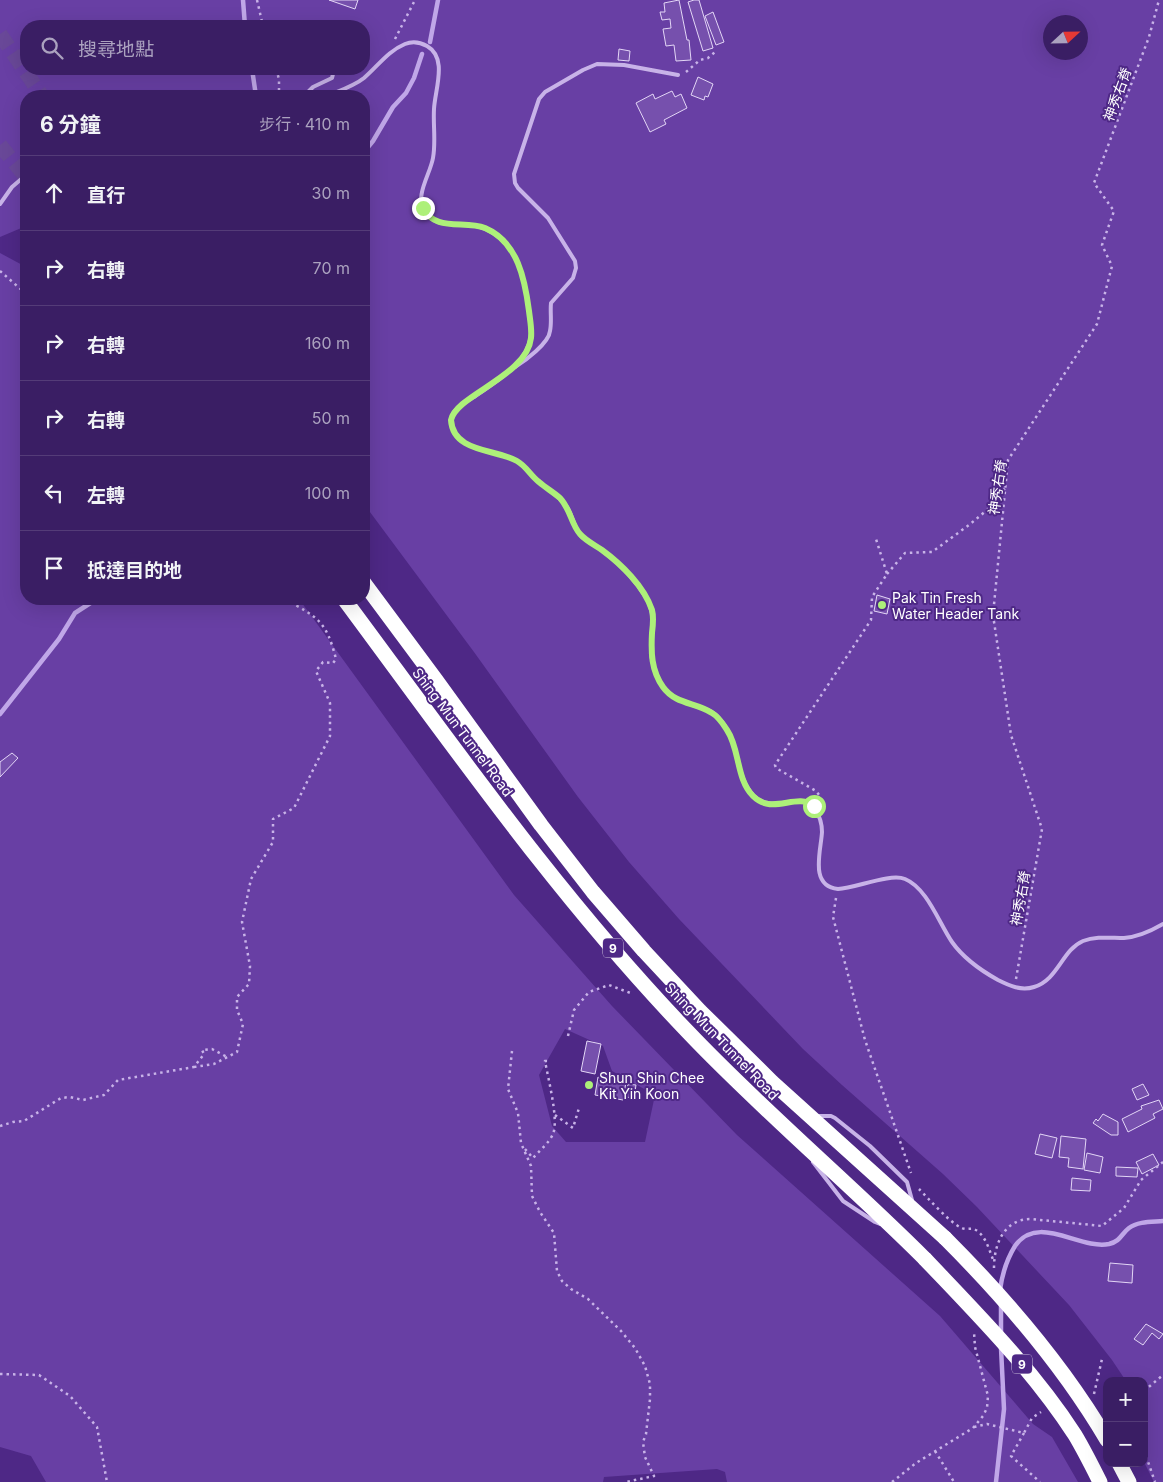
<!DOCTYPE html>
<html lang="zh-TW">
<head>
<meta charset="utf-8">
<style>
	:root { --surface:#3a1e64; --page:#452b6d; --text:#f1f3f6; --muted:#aba2bf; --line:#543c78 }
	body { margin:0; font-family:Inter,"Noto Sans TC",sans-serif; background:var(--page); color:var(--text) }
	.controls { position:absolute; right:15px; bottom:15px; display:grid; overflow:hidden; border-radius:10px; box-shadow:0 5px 20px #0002 }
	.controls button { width:45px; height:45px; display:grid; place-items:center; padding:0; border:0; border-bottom:1px solid var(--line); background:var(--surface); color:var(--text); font:25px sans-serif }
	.compass { position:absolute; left:1043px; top:15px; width:45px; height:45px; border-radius:50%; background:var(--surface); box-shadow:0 5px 20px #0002; rotate:68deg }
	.stop { position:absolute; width:15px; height:15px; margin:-11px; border:4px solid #adf079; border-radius:50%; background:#fff }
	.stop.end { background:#adf079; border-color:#fff; box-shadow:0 1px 5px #0008 }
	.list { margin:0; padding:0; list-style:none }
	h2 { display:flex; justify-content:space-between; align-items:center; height:65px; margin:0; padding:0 20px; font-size:21px }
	h2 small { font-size:16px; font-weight:400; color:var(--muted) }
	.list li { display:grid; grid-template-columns:32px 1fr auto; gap:15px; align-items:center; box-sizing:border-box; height:75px; padding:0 20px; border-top:1px solid var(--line) }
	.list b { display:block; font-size:19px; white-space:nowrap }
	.list em { font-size:16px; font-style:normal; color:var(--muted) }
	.icon { flex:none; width:28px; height:28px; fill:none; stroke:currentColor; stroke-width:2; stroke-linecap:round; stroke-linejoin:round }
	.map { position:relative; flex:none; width:1163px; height:1482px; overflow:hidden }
	.search { position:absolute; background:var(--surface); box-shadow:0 5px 20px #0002; left:20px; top:20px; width:350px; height:55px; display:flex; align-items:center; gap:12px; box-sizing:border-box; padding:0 18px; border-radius:20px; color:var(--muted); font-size:19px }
	.panel { position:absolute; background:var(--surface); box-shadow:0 5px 20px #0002; left:20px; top:90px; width:350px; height:515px; border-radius:20px }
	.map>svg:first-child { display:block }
	.green { fill:#683fa4; fill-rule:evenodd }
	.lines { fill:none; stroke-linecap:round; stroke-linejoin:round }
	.stream { stroke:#c0a7e8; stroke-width:4.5 }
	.building { fill:#7650ad; stroke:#e3d6f6 }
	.highway-tunnel { stroke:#694898; stroke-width:15; stroke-dasharray:15 8; stroke-linecap:butt }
	.path { stroke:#c8b3e8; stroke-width:2.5; stroke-dasharray:2.5 4; stroke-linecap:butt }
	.lane { stroke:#c8b3e8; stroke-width:4 }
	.highway { stroke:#fff; stroke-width:15 }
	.highway-bridge { stroke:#fff; stroke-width:15 }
	.route { stroke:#adf079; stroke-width:6 }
	.poi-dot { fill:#adf079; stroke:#4e2886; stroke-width:2 }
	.labels { text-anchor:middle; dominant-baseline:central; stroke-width:4; stroke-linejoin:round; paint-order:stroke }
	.shield { fill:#4e2886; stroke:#cabedb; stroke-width:1 }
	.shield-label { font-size:12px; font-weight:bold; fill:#fff }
	.street-label { font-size:14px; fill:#fff; stroke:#4e2886 }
	.poi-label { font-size:14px; fill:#fff; stroke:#4e2886; text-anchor:start }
</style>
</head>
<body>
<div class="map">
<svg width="1163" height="1482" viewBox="0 0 1163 1482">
	<rect width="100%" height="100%" fill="#4e2886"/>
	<path class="green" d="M0,0H1163V1482H1154L1144,1462V1381H1126L1112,1360L1069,1305L977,1207L943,1174L842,1085L803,1049L679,919L629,862L578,797L474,652L364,504V96H26V226L0,237ZM1050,22H1080V52H1050ZM26,26H364V69H26Z
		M0,253L26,267V599H299L514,895L612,1006L737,1135L940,1316L1033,1424L1052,1437L1078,1482H727L725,1472L717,1469L604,1477L603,1482H46L31,1456L0,1447ZM565,1029L603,1046L612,1071L655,1095L645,1142H566L552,1126L539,1075Z"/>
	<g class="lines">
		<path class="stream" d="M243,0L245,26
			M430,42L438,0
			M252,69L256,96
			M364,152L373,141L393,107L406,93L414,78L422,54
			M0,714L59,639L75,613L92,602L103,599
			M1000,1290C1002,1275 1007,1259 1015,1246C1038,1213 1079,1250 1109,1244C1121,1241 1121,1234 1129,1228C1138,1221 1153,1222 1163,1221
			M1001,1303V1335
			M996,1482L1004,1409L1001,1348"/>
	</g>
	<path class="building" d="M329,0H358L355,9Z
		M679,0L687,40H689L691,60L676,61L674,45L666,46L663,29L671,28L670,19L662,20L660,12H665L664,3Z
		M694,0H699L713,48L703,51L688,2Z
		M713,12L724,42L716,45L705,16Z
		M619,49L630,51L629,61L618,60Z
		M698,77L713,84L708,97L705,96L704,100L691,95Z
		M672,91L675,97L681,94L687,108L664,120L666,124L650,132L636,103L653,94L655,99Z
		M877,595L890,599L887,614L874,611Z
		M12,753L18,758L0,777V762Z
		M587,1041L601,1044L595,1074L581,1071Z
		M598,1077L626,1082L623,1100L595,1095Z
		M628,1084L636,1085L634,1098L626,1097Z
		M1143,1084L1149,1095L1137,1100L1132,1089Z
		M1159,1100L1163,1109L1153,1114L1155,1118L1128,1132L1122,1119L1142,1109L1141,1106Z
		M1103,1114L1118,1122V1135H1111L1093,1123L1096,1119L1098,1121Z
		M1040,1134L1057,1138L1052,1158L1035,1154Z
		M1061,1136L1086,1139L1083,1169L1068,1167L1069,1158L1059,1157Z
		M1087,1153L1103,1157L1100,1173L1084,1170Z
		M1153,1154L1159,1165L1142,1174L1136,1162Z
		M1116,1167L1138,1168L1137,1177L1116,1176Z
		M1072,1178L1091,1180L1090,1191L1071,1190Z
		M1110,1263L1133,1265L1132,1283L1108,1281Z
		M1146,1324L1163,1334L1159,1339L1152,1333L1143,1345L1134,1339Z"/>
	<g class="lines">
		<path class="highway-tunnel" d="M0,34L42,96
			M0,145L26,177"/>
		<path class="path" d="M257,0L263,26
			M395,39L415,0
			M276,69L279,79V96
			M686,72L700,60L708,58L715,52
			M0,271L24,292
			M887,574L905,553L932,552L969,525L993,505L1005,488
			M821,801L819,795L816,791L776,768L775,765L871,620L872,597L887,574L876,539
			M836,898L833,917L865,1040L911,1173
			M1016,979L1042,829L1011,735L993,615L1008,460L1097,324L1112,266L1102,245L1114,211L1094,183L1149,37L1159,0
			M568,1036L574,1010L589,992L609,985L633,994
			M512,1051L508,1089L518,1113L521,1143L531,1166L532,1196L540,1212L554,1233L557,1271L562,1281L571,1289L588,1299L621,1331L635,1348L645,1366L650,1384V1399L646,1434L643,1442L645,1457L654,1476L626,1482
			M194,1067L214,1064L237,1052L243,1024L237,1010V997L249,984L250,966L242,922L251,879L273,842V819L294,808L330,736V703L316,671L323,662L333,663L336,659C326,620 318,618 285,599
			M555,1115L573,1128L579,1108
			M0,1126L13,1122L24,1121L61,1098L70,1097L83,1100L104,1095L118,1080L194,1067L204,1054L202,1050L212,1049L227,1057
			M525,1149L533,1158C539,1151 549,1143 553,1134C559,1120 548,1078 545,1061H551
			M919,1189C927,1197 952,1225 962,1228C966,1230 970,1228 974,1229C986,1235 989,1250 994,1262
			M994,1268C994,1244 1004,1219 1031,1219L1102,1226L1124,1208L1141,1180L1163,1162
			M0,1374L39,1375L70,1396L97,1427L107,1482
			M1144,1391L1163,1375
			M1094,1394L1102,1359
			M974,1427L987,1424L1024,1433L1032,1418L1041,1412
			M1024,1433L1011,1456L1040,1482
			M1144,1450L1155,1482
			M935,1451L954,1482
			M892,1482L916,1463L973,1428L983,1416L987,1408L988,1396L975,1347L974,1332"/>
		<path class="lane" d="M304,96L313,87L332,78L333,74L331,70
			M327,96C339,91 354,86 364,78C378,66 388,51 405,44C412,41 420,42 427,46C448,58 435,89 434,109C433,125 436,142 433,158C430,175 414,196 425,212C433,225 449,224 462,224C521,227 528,287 531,333C530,363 495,382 474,397C467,401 459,405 455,411C451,416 450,421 452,426C460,453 497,450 517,461C525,466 530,474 537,480C547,490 559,495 567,507C573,516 574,528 581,536C588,542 597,546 604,552C621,565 636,581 647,599C656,616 651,632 651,651C651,660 654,669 658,678C666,696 681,702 699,707C705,709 712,711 717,716C741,740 734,775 753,795C772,816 803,789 815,809C819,815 822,824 822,832C821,851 809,886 838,889C856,888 890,873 905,879C927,888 939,923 952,942C964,959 980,970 998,980C1010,986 1021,991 1034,987C1058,980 1062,950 1083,941C1096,936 1110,938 1124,938C1139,937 1151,931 1163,924
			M0,204L12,187L26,175
			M515,367C525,361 549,343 550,331C552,322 550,312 551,303L573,278L576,268L575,261L548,218L518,188L515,183L514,174L539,99L545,92L583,70L597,64L624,65L678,75
			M817,1116H831L835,1118L870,1146L907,1182L912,1200
			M813,1162L843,1201L875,1222L880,1224"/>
		<path class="highway" d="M364,583L436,680L541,825L593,892L644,951L700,1011L772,1082L945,1238
			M344,599C454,747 560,899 688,1032C764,1112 848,1182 925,1259
			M1119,1463L1129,1482"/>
		<path class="highway-bridge" d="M945,1238C1006,1299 1063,1365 1107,1440
			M925,1259C978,1315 1033,1370 1075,1435C1084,1450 1092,1466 1100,1482"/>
	</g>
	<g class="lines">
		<path class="route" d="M423,208C435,232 464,220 485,228C518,242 525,280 529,311C530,320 532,329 531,338C527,376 456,395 451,420C453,453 497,449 517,461C526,466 531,476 539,482C546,488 553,492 560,498C571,510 571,524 580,534C586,541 595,545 602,550C621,564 644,586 652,610C654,617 653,625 652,633C651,652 651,670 663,687C676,705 696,702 712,713C719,717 723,724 727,730C740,749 736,779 753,796C773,816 796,792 814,806"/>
	</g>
	<g class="poi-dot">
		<circle cx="882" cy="605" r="5"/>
		<circle cx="589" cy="1085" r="5"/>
	</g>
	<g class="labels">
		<g class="shield">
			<rect x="603" y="938.5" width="20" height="19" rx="4"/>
			<rect x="1012" y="1354.5" width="20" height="19" rx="4"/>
		</g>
		<g class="shield-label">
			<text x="613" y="948">9</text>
			<text x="1022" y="1364">9</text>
		</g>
		<g class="street-label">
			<text transform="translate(1117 94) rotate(-70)">神秀右脊</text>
			<text transform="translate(997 487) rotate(-82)">神秀右脊</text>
			<text transform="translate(463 732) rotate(53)">Shing Mun Tunnel Road</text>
			<text transform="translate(1020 898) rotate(-80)">神秀右脊</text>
			<text transform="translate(722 1041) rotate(46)">Shing Mun Tunnel Road</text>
		</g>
		<g class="poi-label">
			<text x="892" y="597">Pak Tin Fresh<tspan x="892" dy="16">Water Header Tank</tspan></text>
			<text x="599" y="1077">Shun Shin Chee<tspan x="599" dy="16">Kit Yin Koon</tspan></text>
		</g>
	</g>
</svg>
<div class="controls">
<button>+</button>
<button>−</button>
</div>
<svg class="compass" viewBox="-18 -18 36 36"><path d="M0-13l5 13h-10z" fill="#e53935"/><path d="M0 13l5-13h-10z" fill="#aba2bf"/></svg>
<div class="stop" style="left:814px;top:806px"></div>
<div class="stop end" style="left:423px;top:208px"></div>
<div class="search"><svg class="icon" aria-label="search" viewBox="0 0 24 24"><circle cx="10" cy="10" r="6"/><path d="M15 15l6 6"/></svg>搜尋地點</div>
<section class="panel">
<h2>6 分鐘<small>步行 · 410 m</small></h2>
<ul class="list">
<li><svg class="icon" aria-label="ahead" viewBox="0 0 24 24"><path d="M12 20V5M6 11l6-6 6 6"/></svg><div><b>直行</b></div><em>30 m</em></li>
<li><svg class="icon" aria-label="right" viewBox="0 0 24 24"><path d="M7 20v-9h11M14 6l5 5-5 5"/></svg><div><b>右轉</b></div><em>70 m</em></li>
<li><svg class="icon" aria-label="right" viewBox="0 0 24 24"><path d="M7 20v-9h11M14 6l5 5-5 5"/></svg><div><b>右轉</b></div><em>160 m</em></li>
<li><svg class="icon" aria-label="right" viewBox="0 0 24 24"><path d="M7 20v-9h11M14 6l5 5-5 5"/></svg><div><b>右轉</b></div><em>50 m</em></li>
<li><svg class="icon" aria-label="left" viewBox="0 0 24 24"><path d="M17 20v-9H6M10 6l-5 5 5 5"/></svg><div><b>左轉</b></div><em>100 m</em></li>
<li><svg class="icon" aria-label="arrive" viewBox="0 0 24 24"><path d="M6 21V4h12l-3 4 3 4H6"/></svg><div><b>抵達目的地</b></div></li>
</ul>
</section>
</div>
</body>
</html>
